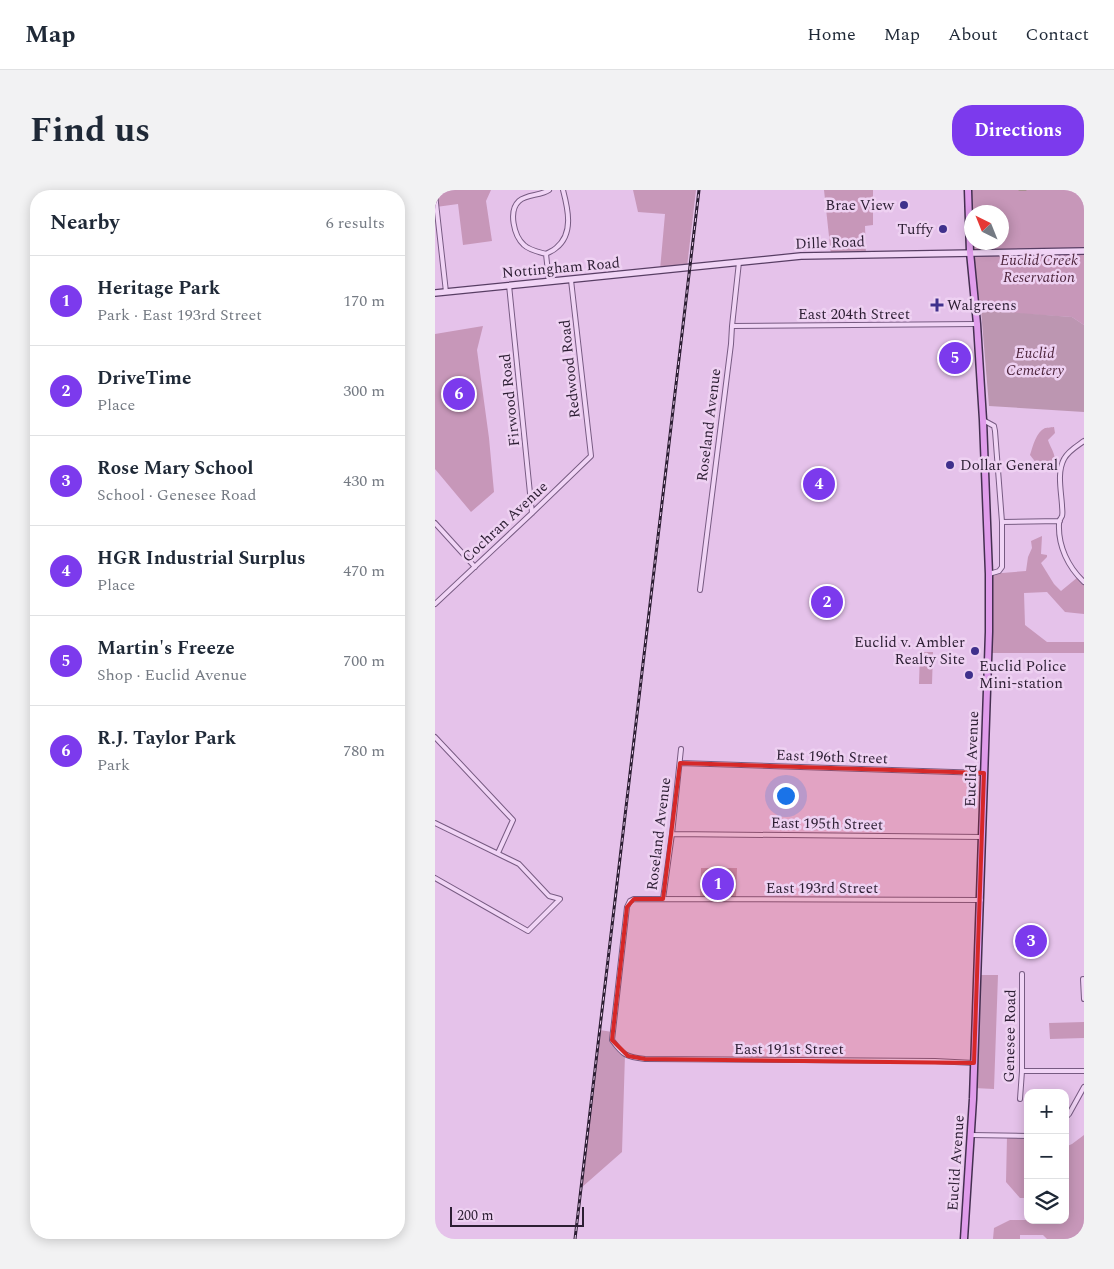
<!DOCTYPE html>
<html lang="en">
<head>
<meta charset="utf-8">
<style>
	:root { --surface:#fff; --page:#f2f2f3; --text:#1f2937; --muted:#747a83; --line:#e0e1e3; --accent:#7c3aed }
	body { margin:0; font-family:Spectral,serif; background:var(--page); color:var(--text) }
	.controls { position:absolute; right:15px; bottom:15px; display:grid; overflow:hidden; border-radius:10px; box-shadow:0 2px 12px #0003 }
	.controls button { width:45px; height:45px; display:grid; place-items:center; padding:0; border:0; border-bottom:1px solid var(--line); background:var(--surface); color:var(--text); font:25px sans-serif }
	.compass { position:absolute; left:529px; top:15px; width:45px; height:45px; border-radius:50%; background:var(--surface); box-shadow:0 2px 12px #0003; rotate:317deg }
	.scale { position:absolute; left:15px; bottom:12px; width:134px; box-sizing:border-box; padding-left:5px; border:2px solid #2c1e33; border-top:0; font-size:14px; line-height:18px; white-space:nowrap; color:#2c1e33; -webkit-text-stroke:4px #eed1f2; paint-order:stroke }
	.you { position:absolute; left:350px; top:605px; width:18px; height:18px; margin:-12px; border:4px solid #fff; border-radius:50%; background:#1a73e8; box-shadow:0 0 0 8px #1a73e833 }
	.badge { display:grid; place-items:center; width:32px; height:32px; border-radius:50%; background:var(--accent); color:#fff; font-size:16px; font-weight:700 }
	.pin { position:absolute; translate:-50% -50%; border:2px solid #fff; box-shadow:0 1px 5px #0006 }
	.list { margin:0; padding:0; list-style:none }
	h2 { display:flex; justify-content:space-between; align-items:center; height:65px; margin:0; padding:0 20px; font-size:21px }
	h2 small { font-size:16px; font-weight:400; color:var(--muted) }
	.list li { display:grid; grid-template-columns:32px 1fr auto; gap:15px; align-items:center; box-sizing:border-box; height:90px; padding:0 20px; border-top:1px solid var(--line) }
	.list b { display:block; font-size:19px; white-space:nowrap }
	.list p { margin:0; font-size:16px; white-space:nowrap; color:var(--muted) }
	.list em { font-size:16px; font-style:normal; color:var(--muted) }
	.icon { flex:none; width:28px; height:28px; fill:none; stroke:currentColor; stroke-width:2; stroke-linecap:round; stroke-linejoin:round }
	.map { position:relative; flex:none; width:649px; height:1049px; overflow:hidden; border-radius:20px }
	header { display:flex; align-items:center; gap:30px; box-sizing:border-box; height:70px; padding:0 25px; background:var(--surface); border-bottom:1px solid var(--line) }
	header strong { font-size:24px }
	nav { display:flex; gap:28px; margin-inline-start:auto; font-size:18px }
	.intro { display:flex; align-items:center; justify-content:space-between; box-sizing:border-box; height:120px; padding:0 30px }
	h1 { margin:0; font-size:35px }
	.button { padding:12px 22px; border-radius:20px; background:var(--accent); color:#fff; font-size:18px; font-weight:700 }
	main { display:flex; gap:30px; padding:0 30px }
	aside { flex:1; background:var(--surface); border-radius:20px; box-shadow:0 2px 12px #0003 }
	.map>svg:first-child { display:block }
	.green { fill:#c797b9; fill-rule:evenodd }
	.cemetery { fill:#bc96b1 }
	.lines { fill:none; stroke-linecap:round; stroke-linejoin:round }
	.stream { stroke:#8a886c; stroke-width:1 }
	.street-casing { stroke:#775b82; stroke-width:6 }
	.secondary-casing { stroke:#583e64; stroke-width:8 }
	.primary-casing { stroke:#442f50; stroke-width:9 }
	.street { stroke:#f1d5f6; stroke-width:4 }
	.secondary { stroke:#f1d5f6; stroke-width:5.5 }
	.primary { stroke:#e09deb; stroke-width:6 }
	.rail-casing { stroke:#2c1e33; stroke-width:3 }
	.rail { stroke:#eed1f2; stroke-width:1; stroke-dasharray:4; stroke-linecap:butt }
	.marked { fill:#d62828; fill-opacity:0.2; stroke:#d62828; stroke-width:4; stroke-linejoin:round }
	.poi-dot { fill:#3f308c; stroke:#eed1f2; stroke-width:2 }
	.labels { text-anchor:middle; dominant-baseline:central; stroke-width:5; stroke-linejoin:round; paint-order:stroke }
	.poi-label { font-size:15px; fill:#2c1e33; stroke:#eed1f2; text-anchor:end }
	.street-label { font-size:15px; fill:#2c1e33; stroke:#eed1f2 }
	.park-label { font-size:15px; font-style:italic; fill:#4e263d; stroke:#eed1f2 }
</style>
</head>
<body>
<header>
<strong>Map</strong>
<nav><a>Home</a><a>Map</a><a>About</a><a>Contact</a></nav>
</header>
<div class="intro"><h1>Find us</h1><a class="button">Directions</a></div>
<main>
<aside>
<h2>Nearby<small>6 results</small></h2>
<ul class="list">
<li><span class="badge">1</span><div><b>Heritage Park</b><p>Park · East 193rd Street</p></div><em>170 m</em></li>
<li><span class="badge">2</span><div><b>DriveTime</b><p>Place</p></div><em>300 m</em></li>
<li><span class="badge">3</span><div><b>Rose Mary School</b><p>School · Genesee Road</p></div><em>430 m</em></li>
<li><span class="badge">4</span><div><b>HGR Industrial Surplus</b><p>Place</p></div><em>470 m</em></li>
<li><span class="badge">5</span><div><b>Martin's Freeze</b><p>Shop · Euclid Avenue</p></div><em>700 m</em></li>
<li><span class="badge">6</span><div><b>R.J. Taylor Park</b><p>Park</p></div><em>780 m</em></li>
</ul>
</aside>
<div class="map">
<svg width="649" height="1049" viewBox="0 0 649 1049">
	<rect width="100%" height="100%" fill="#e5c2ea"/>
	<path class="green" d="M0,0H56L51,11L57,51L28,55L23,14L1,17Z
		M198,0H261L252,77L225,80L230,24L203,22Z
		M389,0H438V35L430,36L431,64L396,65Z
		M533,0H649V135L637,127L541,121ZM536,22H566V52H536Z
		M48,136L42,160L54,248L59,302L36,322L0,279V144Z
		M619,237L620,243L613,250C615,257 622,266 619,272H614L607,275L602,274L595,265C598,256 601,242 610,238C612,238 618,237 619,237Z
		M607,346L606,364L612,365V367L606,373L619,394L626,401L643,387L649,392V424L630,422L612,402L589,403L590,435L612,452H649V450V463H553L554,384L591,381L593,367L597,358L596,351Z
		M485,462H498L497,494H484Z
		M266,678H302L301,709H265Z
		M543,785H563L559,899L539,898Z
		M649,832V848L615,849L614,833Z
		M164,840L178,842L177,850L190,864L187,962L146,998Z
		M649,945V1049H612L608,1045H585V1049H558L559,1038L575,1030H630V957L637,954Z
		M572,946H593V1008H585L571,992Z"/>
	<path class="cemetery" d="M546,120L637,127L649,135V222L554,216Z"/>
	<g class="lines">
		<path class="stream" d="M584,0H591"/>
		<g class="street-casing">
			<path id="street" d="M0,4L11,102
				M111,64C104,62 94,60 89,55C79,46 73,21 84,11C92,4 105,6 114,0
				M114,91L111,64C114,62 118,61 121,58C139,44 133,19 128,0
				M74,95L97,323
				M297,136L542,134
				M548,230L559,236L560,241L567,332V377L564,381L554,384
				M649,251C642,256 633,261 629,269C622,282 626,300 627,315C627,319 628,323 627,326C624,333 625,326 624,334C623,356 633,377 649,392
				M567,332L625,331
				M0,333L40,377
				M265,400L296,154L297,136L304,72
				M0,414L97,323L156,266L136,90
				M0,547L78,630L63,663
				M245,573L549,583
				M0,633L84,674L114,706L125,709L93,741L0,688
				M237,644L547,647
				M228,709L237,644L246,559
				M648,789L649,809
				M539,873L500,871L210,869C191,867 188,865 177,850L192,717L195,711L199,709L546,710
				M587,881H649
				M585,909L587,881V784
				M630,928L634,924L649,897
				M536,945L593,946"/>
		</g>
		<g class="secondary-casing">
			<path id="secondary" d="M0,103L366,66L649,61"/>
		</g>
		<g class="primary-casing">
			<path id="primary" d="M529,1049L538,909L554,442V384L548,230L542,134L535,62L533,0"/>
		</g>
		<use href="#street" class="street"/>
		<use href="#secondary" class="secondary"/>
		<use href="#primary" class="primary"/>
		<g class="rail-casing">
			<path id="rail" d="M140,1049L264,0"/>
		</g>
		<use href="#rail" class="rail"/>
	</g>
	<path class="marked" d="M245,573L549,583L539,873L210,869L193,866L177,850L192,717L199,709H228Z"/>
	<g class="poi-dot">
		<circle cx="469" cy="15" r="5"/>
		<circle cx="508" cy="39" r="5"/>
		<path d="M499.5 107.5h5v5h5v5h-5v5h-5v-5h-5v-5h5z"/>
		<circle cx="515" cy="275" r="5"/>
		<circle cx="540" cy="461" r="5"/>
		<circle cx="534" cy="485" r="5"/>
	</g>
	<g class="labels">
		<g class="poi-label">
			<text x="459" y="15">Brae View</text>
			<text x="498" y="39">Tuffy</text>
			<text x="512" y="115" text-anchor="start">Walgreens</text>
			<text x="525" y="275" text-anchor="start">Dollar General</text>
			<text x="530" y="452">Euclid v. Ambler<tspan x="530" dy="17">Realty Site</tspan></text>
			<text x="544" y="476" text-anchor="start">Euclid Police<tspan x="544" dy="17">Mini-station</tspan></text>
		</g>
		<g class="street-label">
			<text transform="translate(395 53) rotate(-2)">Dille Road</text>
			<text transform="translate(126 78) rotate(-5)">Nottingham Road</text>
			<text x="419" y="124">East 204th Street</text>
			<text transform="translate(135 179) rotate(-96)">Redwood Road</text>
			<text transform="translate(75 210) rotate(-96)">Firwood Road</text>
			<text transform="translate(274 235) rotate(-83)">Roseland Avenue</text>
			<text transform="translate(70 332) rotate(-43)">Cochran Avenue</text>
			<text transform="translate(397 567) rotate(2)">East 196th Street</text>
			<text transform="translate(537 569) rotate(-88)">Euclid Avenue</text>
			<text transform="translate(392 634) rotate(1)">East 195th Street</text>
			<text transform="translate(224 644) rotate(-83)">Roseland Avenue</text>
			<text x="387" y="698">East 193rd Street</text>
			<text transform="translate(575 846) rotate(-89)">Genesee Road</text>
			<text x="354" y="859">East 191st Street</text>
			<text transform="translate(521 973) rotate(-86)">Euclid Avenue</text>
		</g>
		<g class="park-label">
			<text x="604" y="70">Euclid Creek<tspan x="604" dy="17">Reservation</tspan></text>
			<text x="600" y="163">Euclid<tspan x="600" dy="17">Cemetery</tspan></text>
		</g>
	</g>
</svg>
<div class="controls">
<button>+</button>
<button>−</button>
<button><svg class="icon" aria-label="layers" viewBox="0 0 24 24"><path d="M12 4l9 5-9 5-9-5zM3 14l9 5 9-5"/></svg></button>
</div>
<svg class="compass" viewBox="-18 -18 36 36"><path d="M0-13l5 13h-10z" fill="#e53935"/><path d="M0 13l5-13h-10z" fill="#747a83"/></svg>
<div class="scale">200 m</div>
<div class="you"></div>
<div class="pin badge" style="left:283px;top:694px">1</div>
<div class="pin badge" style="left:392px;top:412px">2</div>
<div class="pin badge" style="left:596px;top:751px">3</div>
<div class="pin badge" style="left:384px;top:294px">4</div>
<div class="pin badge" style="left:520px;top:168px">5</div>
<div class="pin badge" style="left:24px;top:204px">6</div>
</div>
</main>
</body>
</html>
